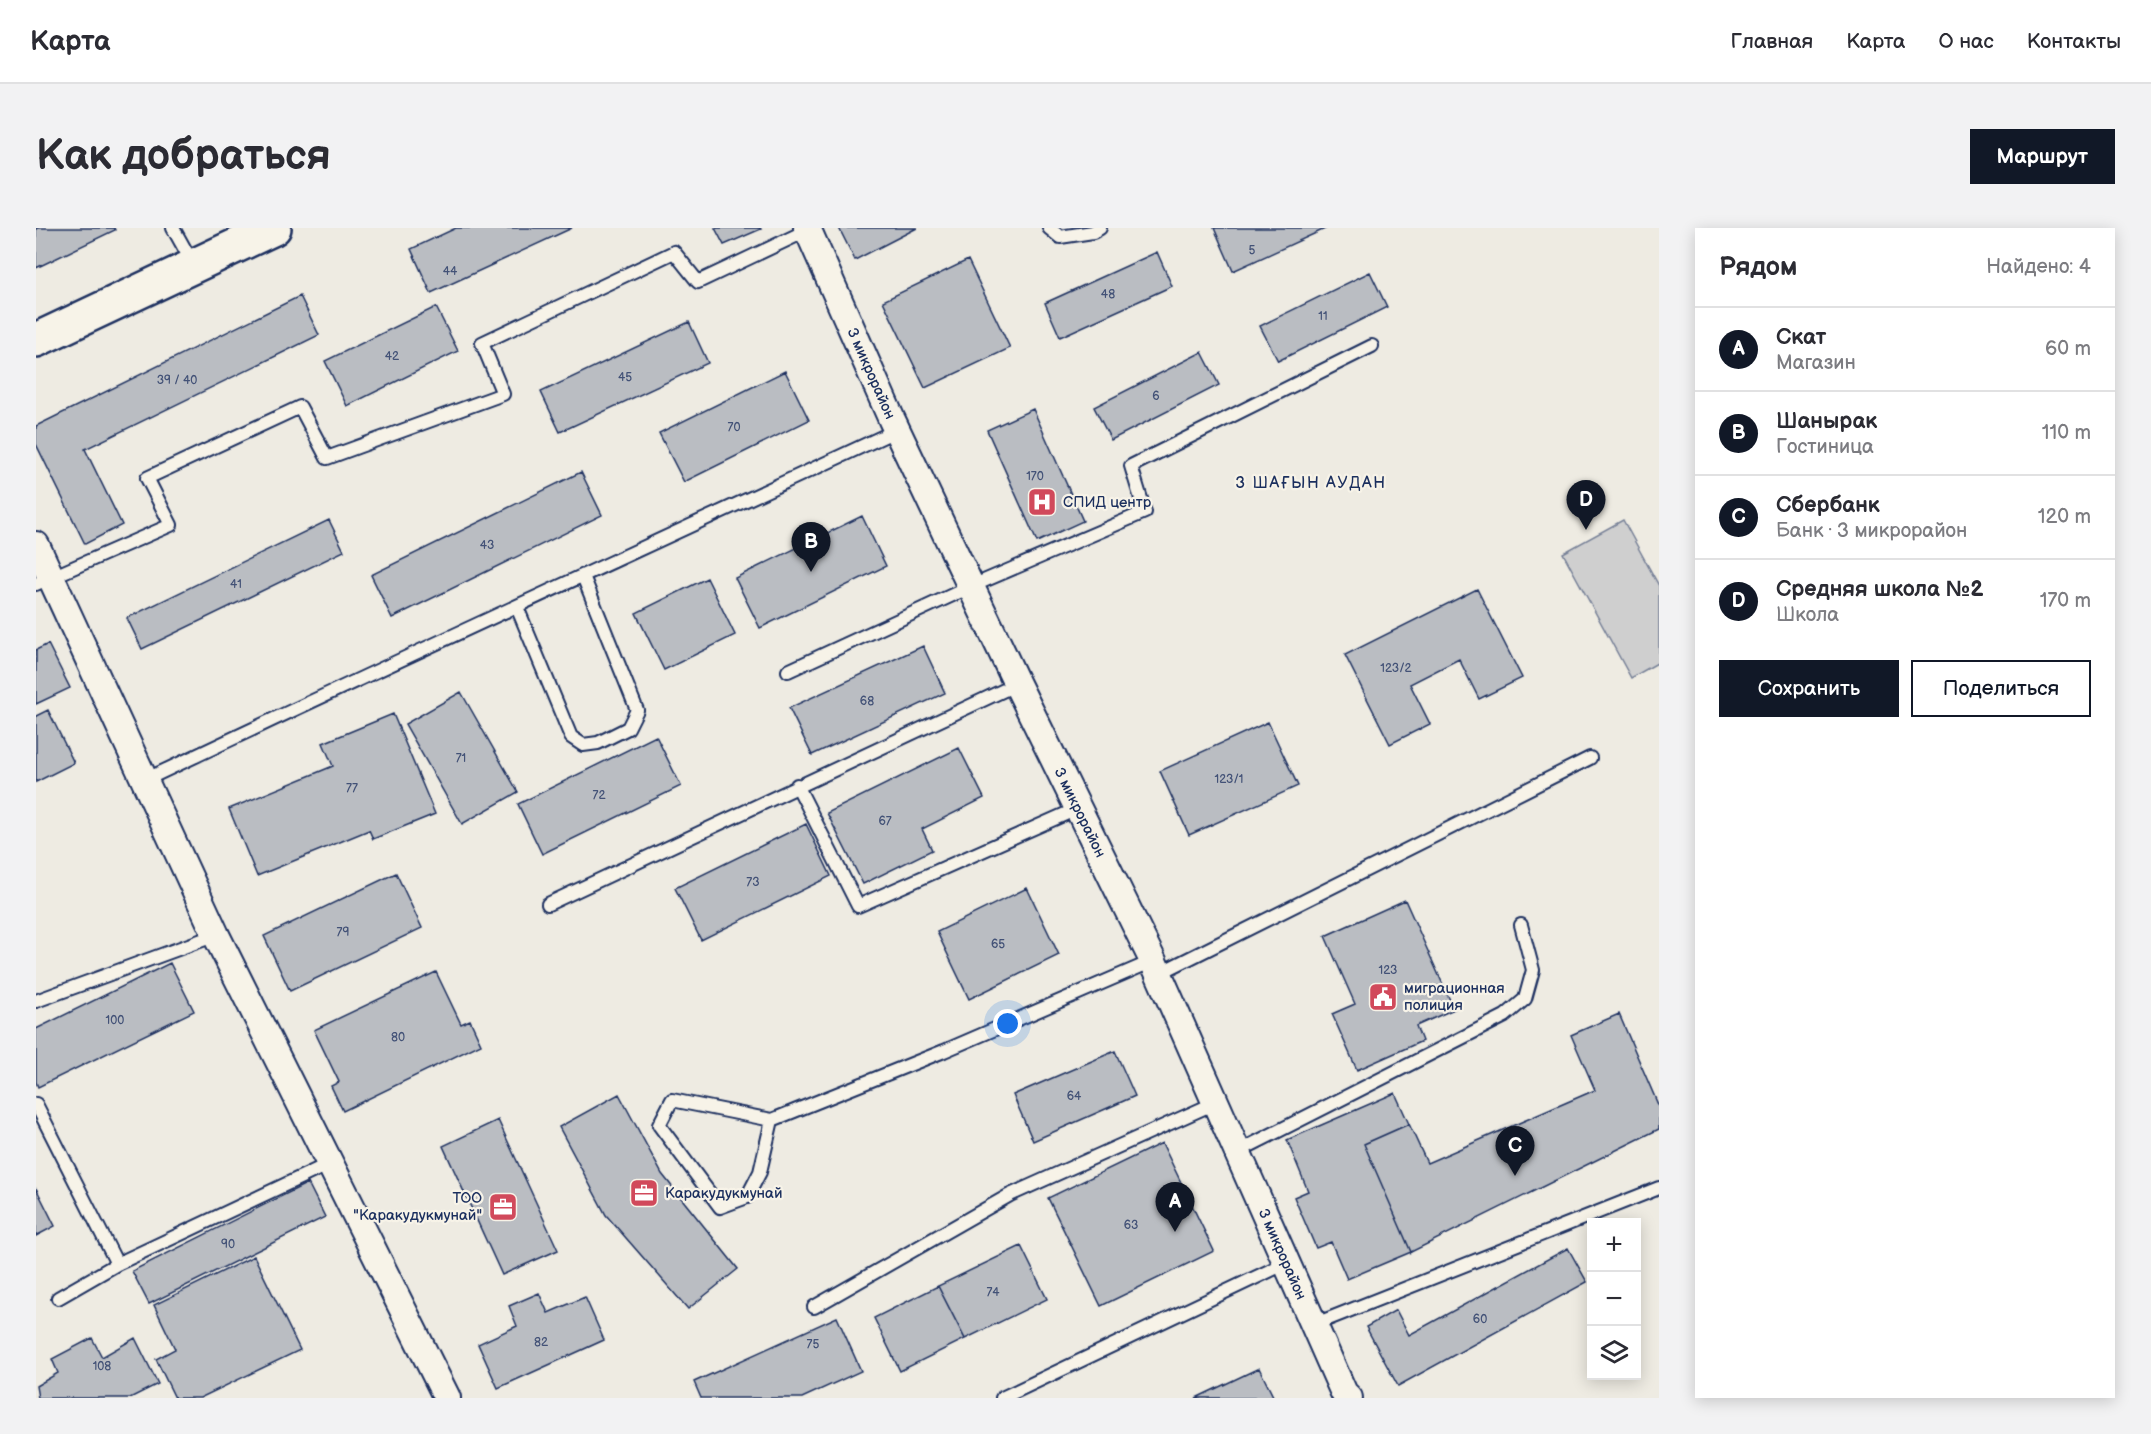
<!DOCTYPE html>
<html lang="ru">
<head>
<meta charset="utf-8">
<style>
	:root { --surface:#fff; --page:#f2f2f3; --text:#2b2b33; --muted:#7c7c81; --line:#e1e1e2; --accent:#111827 }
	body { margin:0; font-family:"Balsamiq Sans",sans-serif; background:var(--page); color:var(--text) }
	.controls { position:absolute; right:18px; bottom:18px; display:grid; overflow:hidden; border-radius:0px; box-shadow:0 3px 15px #0003 }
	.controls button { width:54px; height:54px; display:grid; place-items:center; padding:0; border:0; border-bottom:2px solid var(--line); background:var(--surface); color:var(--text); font:30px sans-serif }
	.you { position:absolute; left:972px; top:796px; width:21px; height:21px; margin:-15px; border:4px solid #fff; border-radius:50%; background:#1a73e8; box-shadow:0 0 0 9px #1a73e833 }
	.badge { display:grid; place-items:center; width:39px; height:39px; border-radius:50%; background:var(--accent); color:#fff; font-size:20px; font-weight:700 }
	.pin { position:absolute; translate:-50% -50px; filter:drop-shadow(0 2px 3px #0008) }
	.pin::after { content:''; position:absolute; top:32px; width:21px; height:18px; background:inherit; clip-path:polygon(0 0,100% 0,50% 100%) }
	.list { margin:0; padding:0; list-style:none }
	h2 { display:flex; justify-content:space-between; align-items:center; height:78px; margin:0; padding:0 24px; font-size:26px }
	h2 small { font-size:20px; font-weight:400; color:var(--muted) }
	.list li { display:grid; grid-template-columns:39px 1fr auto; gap:18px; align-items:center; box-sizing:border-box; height:84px; padding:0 24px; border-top:2px solid var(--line) }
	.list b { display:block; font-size:22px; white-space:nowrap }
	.list p { margin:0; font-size:20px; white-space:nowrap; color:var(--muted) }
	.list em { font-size:20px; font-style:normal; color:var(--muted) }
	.actions { display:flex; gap:12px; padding:18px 24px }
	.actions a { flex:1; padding:14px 0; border:2px solid var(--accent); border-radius:0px; text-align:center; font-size:21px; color:var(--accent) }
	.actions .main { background:var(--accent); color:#fff }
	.icon { flex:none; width:33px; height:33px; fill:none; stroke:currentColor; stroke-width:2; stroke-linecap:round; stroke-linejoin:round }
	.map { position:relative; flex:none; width:1623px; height:1170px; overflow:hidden; border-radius:0px }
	header { display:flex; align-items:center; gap:36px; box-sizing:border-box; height:84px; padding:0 30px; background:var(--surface); border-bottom:2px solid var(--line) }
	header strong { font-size:28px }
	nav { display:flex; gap:33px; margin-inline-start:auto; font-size:21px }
	.intro { display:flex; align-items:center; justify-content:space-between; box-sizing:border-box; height:144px; padding:0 36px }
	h1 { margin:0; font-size:42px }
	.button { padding:15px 27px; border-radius:0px; background:var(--accent); color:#fff; font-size:21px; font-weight:700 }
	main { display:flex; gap:36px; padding:0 36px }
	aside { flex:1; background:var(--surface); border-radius:0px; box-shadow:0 3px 15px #0003 }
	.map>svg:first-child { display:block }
	.green { fill:#cfcfcf; stroke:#757f96; stroke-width:1.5 }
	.building { fill:#babdc2; stroke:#1b2f5e; stroke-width:1.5 }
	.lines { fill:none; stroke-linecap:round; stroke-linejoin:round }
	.lane-casing { stroke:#1b2f5e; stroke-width:16 }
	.street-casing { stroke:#1b2f5e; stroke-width:30 }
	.secondary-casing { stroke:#1b2f5e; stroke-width:38 }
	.lane { stroke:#f7f3e8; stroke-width:12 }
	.street { stroke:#f7f3e8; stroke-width:26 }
	.secondary { stroke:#f7f3e8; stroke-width:33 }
	.labels { text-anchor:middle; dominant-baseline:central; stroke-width:4.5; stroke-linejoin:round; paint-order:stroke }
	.number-label { font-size:12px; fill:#435277 }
	.street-label { font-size:15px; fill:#1b2f5e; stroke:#f7f3e8 }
	.poi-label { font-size:15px; fill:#1b2f5e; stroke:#f7f3e8; text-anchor:start }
	.neighbourhood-label { font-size:16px; letter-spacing:1.5px; fill:#1b2f5e; stroke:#f7f3e8 }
</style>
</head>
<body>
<header>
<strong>Карта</strong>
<nav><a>Главная</a><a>Карта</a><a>О нас</a><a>Контакты</a></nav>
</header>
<div class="intro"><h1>Как добраться</h1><a class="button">Маршрут</a></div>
<main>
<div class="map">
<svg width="1623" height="1170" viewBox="0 0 1623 1170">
	<rect width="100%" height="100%" fill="#eeebe2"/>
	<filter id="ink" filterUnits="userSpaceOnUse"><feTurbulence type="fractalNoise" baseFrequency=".0167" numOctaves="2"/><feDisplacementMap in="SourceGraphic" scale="12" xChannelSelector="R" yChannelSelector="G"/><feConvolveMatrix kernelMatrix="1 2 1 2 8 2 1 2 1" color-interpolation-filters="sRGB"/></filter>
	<g filter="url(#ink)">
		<path class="green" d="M1587,292L1623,358V434L1595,450L1527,325Z"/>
		<path class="building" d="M0,0H78L79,2L0,40Z
			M420,0H536L395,65L375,21Z
			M679,0H724L725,1L688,17Z
			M803,0H881L819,32Z
			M1178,0H1291L1197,43Z
			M1121,24L1136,58L1024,109L1009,75Z
			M932,32L974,120L889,160L847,73Z
			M1334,44L1351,79L1242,133L1224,98Z
			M264,68L283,107L49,221L86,297L49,316L0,216V198Z
			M400,79L422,123L311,178L289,133Z
			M653,94L672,135L524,204L505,164Z
			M1166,124L1183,157L1075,212L1058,179Z
			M749,143L773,192L648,254L623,205Z
			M997,181L1047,293L1001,314L951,202Z
			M545,244L566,287L356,390L335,347Z
			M826,288L850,338L724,400L699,350Z
			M293,292L308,323L106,421L91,390Z
			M671,350L699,407L628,442L600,385Z
			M1441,361L1486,450L1443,471L1423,431L1374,456L1394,496L1354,516L1309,427Z
			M12,416L34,460L0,476V422Z
			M887,418L909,465L776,527L753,480Z
			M425,464L482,564L426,596L369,496Z
			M12,482L38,535L0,554V488Z
			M357,486L399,586L337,611L333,602L221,648L193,581L297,538L287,515Z
			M1232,494L1262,558L1153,607L1124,543Z
			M620,508L645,558L506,626L482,576Z
			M923,520L948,570L886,601L896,622L827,656L791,585Z
			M770,596L795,648L665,712L639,660Z
			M360,645L386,700L254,763L228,708Z
			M991,660L1023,727L933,771L901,704Z
			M1369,672L1418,781L1380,798L1386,813L1321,842L1296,786L1319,776L1289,708Z
			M134,735L158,783L2,859L0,854V801Z
			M400,744L425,796L434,792L445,816L307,883L295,858L303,854L278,802Z
			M1583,786L1623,879V901L1375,1024L1328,916L1373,896L1391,935L1559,862L1535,807Z
			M1079,823L1099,868L997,913L977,867Z
			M1359,865L1373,896L1328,916L1375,1024L1311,1051L1295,1014L1280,1020L1258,969L1272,963L1251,912Z
			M583,866L626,946L702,1041L652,1081L570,987L523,899Z
			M462,892L522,1022L466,1047L407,918Z
			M1126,915L1178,1023L1065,1078L1012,970Z
			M272,955L289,989L113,1076L96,1043Z
			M0,960L19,998L0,1008Z
			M985,1018L1011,1071L929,1111L902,1058Z
			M1532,1020L1551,1054L1362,1158L1330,1099L1360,1082L1373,1107Z
			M218,1028L264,1122L164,1170H139L120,1131L139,1121L118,1077Z
			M902,1058L929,1111L864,1143L838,1090Z
			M503,1065L512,1085L549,1069L568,1112L462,1160L442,1116L481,1098L473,1078Z
			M801,1089L825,1143L766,1170H665L658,1154Z
			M56,1110L66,1129L99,1110L122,1156L94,1170H2L0,1158L22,1145L16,1131Z
			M1223,1140L1238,1170H1160Z"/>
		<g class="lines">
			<g class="lane-casing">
				<path id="lane" d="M137,0L157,36
					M1013,0L1024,9L1057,4L1064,0
					M0,356L135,297L111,250L264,179L291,230L467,166L446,115L638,24L662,54L772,2
					M481,379L535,509L547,517L562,515L592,500L601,482L547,348
					M752,443L936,358L1109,284L1095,238L1336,118
					M109,552C359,433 610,319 861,202
					M761,557L822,678L1043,580
					M512,676L981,456
					M1122,746L1554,530
					M0,773L180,707
					M0,876L81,1036
					M736,892L724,944L711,969L684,979L623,897L636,872L736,892L908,823L1117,733
					M1201,924L1469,788L1489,771L1497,742L1485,697
					M22,1070L81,1036L295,935
					M778,1079L974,967L1179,875
					M1277,1097L1623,960
					M966,1170L1250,1035"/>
			</g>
			<g class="street-casing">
				<g id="street">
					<path id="s1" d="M771,0L856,192L981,456L1117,733L1308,1165L1313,1170"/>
					<path d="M0,317L180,707L411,1170"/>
				</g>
			</g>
			<g class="secondary-casing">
				<path id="secondary" d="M0,112L238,0"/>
			</g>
			<use href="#lane" class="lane"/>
			<use href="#street" class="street"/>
			<use href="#secondary" class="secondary"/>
		</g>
	</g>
	<defs>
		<g id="hospital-square" transform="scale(1.5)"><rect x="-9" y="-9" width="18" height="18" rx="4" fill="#d1495b" stroke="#f7f3e8"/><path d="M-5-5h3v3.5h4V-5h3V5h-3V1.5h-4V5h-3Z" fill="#fff"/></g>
		<g id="civic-square" transform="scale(1.5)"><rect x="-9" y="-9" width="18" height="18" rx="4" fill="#d1495b" stroke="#f7f3e8"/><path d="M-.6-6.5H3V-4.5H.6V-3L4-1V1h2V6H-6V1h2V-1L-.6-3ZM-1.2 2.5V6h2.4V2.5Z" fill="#fff"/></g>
		<g id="office-square" transform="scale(1.5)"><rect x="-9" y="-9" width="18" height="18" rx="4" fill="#d1495b" stroke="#f7f3e8"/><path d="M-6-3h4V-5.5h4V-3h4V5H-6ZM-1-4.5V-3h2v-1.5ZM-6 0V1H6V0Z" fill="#fff"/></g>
	</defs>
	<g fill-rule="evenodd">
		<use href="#hospital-square" x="1006" y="274"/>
		<use href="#civic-square" x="1347" y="769"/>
		<use href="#office-square" x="608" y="965"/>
		<use href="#office-square" x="467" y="979"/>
	</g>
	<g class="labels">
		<g class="number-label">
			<text x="1216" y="22">5</text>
			<text x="414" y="43">44</text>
			<text x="1072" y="66">48</text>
			<text x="1287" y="88">11</text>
			<text x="356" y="128">42</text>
			<text x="589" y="149">45</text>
			<text x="141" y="152">39 / 40</text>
			<text x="1120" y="168">6</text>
			<text x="698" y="199">70</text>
			<text x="999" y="248">170</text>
			<text x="451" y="317">43</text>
			<text x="200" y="356">41</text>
			<text x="1360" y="440">123/2</text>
			<text x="831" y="473">68</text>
			<text x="425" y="530">71</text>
			<text x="1193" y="551">123/1</text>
			<text x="316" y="560">77</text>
			<text x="563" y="567">72</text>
			<text x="849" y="593">67</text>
			<text x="717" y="654">73</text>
			<text x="307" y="704">79</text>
			<text x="962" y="716">65</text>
			<text x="1352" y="742">123</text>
			<text x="79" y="792">100</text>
			<text x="362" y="809">80</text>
			<text x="1038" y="868">64</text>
			<text x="1095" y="997">63</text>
			<text x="192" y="1016">90</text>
			<text x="957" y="1064">74</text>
			<text x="1444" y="1091">60</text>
			<text x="505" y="1114">82</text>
			<text x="777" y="1116">75</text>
			<text x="66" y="1138">108</text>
		</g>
		<g class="street-label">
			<text stroke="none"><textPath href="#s1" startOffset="159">3 микрорайон</textPath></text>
			<text stroke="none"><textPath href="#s1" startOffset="645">3 микрорайон</textPath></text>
			<text stroke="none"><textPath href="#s1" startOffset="1131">3 микрорайон</textPath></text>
		</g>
		<g class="poi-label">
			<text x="1027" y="274">СПИД центр</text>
			<text x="1368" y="760">миграционная<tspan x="1368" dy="17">полиция</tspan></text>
			<text x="629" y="965">Каракудукмунай</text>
			<text x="446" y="970" text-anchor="end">ТОО<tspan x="446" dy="17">"Каракудукмунай"</tspan></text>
		</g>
		<g class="neighbourhood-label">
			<text x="1275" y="255">3 ШАҒЫН АУДАН</text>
		</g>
	</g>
</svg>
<div class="controls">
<button>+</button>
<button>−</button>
<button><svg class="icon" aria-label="layers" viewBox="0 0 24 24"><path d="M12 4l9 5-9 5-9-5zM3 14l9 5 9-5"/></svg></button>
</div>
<div class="you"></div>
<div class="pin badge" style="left:1139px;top:1004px">A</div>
<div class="pin badge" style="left:775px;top:344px">B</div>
<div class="pin badge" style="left:1479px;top:948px">C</div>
<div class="pin badge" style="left:1550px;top:302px">D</div>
</div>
<aside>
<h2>Рядом<small>Найдено: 4</small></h2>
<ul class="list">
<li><span class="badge">A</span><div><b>Скат</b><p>Магазин</p></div><em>60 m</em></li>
<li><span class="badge">B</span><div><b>Шанырак</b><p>Гостиница</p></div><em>110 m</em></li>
<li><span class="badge">C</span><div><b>Сбербанк</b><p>Банк · 3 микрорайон</p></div><em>120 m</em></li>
<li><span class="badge">D</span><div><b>Средняя школа №2</b><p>Школа</p></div><em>170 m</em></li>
</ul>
<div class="actions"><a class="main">Сохранить</a><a>Поделиться</a></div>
</aside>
</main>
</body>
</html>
